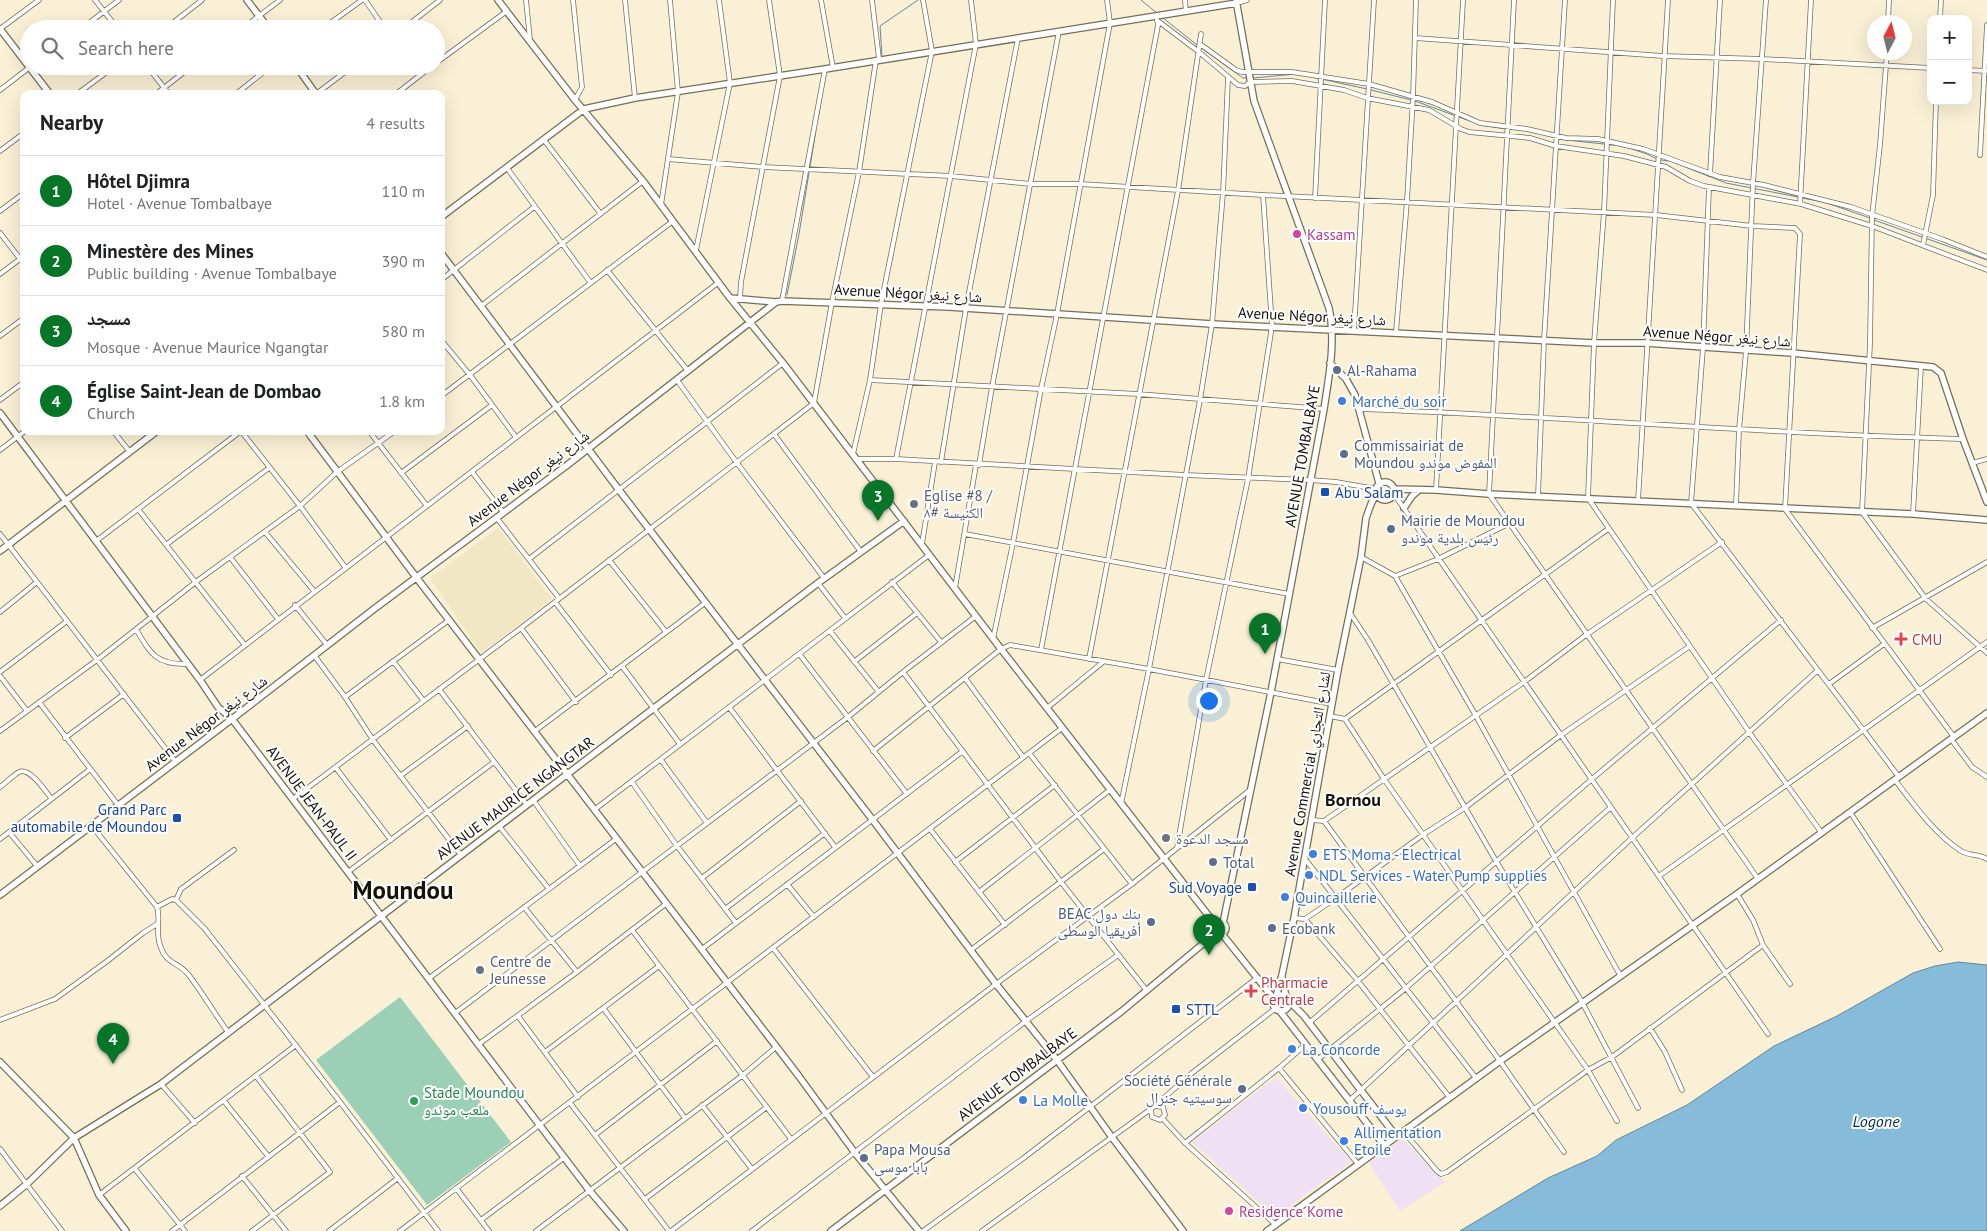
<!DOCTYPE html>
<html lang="en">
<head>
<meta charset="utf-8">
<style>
	:root { --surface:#fff; --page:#f2f2f2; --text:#202124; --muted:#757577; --line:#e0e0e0; --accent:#077528 }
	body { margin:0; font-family:"PT Sans","Noto Naskh Arabic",sans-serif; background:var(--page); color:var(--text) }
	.controls { position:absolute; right:15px; top:15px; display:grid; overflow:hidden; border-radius:10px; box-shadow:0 5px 20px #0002 }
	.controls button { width:45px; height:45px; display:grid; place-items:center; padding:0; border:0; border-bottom:1px solid var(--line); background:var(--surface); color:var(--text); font:25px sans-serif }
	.compass { position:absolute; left:1867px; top:15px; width:45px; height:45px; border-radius:50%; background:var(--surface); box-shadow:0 5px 20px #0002; rotate:7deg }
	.you { position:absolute; left:1208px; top:700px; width:18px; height:18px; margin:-12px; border:4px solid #fff; border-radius:50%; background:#1a73e8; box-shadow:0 0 0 8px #1a73e833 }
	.badge { display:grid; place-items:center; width:32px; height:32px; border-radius:50%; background:var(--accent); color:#fff; font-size:16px; font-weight:700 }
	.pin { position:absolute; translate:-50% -41px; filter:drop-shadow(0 1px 2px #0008) }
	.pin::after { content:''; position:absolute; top:26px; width:18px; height:15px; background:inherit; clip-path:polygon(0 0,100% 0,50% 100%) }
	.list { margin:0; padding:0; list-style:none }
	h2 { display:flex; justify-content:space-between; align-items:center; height:65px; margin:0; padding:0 20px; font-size:21px }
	h2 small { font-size:16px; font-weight:400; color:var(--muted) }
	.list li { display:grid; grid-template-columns:32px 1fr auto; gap:15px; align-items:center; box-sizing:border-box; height:70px; padding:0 20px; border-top:1px solid var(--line) }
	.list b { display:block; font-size:19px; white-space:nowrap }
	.list p { margin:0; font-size:16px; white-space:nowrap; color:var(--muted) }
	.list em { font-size:16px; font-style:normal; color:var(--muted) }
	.icon { flex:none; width:28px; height:28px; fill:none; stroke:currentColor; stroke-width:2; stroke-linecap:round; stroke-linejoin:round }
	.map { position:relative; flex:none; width:1987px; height:1231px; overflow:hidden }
	.search { position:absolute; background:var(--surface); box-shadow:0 5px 20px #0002; left:20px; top:20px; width:425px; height:55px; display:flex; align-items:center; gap:12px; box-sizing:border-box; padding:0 18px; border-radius:28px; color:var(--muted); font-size:19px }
	.panel { position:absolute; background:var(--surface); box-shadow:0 5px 20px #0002; left:20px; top:90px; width:425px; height:345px; border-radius:10px }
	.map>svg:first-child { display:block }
	.commercial { fill:#efe0f4 }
	.built { fill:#f2e7c4 }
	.green { fill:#9bcfb6 }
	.water { fill:#86bbd9; stroke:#64899b }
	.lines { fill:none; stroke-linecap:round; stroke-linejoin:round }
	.stream { stroke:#64899b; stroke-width:1 }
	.street-casing { stroke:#766e56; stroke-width:5.5 }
	.secondary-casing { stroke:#766e56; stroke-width:8 }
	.street { stroke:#fff; stroke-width:4 }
	.secondary { stroke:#fff; stroke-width:5.5 }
	.hotel-dot { fill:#d1479c; stroke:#fff; stroke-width:2 }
	.service-dot { fill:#5c6f8a; stroke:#fff; stroke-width:2 }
	.shop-dot { fill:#3f7fe0; stroke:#fff; stroke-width:2 }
	.transit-dot { fill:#1a4fb4; stroke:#fff; stroke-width:2 }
	.worship-dot { fill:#6b7280; stroke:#fff; stroke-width:2 }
	.health-dot { fill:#e0444e; stroke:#fff; stroke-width:2 }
	.leisure-dot { fill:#2e9e5b; stroke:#fff; stroke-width:2 }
	.labels { text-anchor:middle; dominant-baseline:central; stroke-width:4; stroke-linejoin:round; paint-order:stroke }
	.hotel-label { font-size:15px; fill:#b23c85; stroke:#fff; text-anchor:start }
	.street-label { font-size:15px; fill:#161309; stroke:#fff }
	.service-label { font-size:15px; fill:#4e5e75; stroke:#fff; text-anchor:start }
	.shop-label { font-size:15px; fill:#366cbe; stroke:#fff; text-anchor:start }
	.transit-label { font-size:15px; fill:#164399; stroke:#fff; text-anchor:start }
	.worship-label { font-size:15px; fill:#5b616d; stroke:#fff; text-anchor:start }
	.health-label { font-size:15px; fill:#be3a42; stroke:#fff; text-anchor:start }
	.leisure-label { font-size:15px; fill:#27864d; stroke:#fff; text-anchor:start }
	.water-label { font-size:16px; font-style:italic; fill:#002f44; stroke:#fff }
	.quarter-label { font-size:18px; font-weight:bold; fill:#161309; stroke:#fff }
	.town-label { font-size:25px; font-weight:bold; fill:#161309; stroke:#fff }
</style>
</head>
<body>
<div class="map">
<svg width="1987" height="1231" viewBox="0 0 1987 1231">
	<rect width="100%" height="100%" fill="#f9f0d5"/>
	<path class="commercial" d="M1276,1077L1351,1162L1275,1217L1192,1142Z
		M1402,1139L1445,1182L1400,1211L1369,1163Z"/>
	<path class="built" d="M498,528L552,599L481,653L430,578Z"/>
	<path class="green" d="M400,997L511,1142L427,1205L316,1060Z"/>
	<path class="water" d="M1958,962L1987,965V1231H1460L1548,1178L1597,1156L1616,1140L1687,1105L1774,1046L1837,1016L1913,973L1935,966Z"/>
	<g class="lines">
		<path class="stream" d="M1141,0L1158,14
			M1163,18L1197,45
			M1200,47L1243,78H1246
			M882,57L880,26L918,0
			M1312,77L1367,89
			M1253,78L1296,74
			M1371,90L1411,100
			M1415,101L1467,120
			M818,119L821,101
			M1480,125L1506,129
			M1566,140L1604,144
			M1608,145H1619
			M1623,146L1647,154L1657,159
			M1661,160L1670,161L1726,183L1798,197
			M1802,198L1818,201
			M1824,202L1870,218
			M1874,220L1987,260
			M787,295L799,234L816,130"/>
		<g class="street-casing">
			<path id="street" d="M95,0L118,29
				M365,0L385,29
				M526,0L530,40
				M573,0L582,87L575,100
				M625,0L635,98
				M821,0L833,68
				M872,0L879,59
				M1185,0L1186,12
				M1514,0L1489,494L1758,879
				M1613,0L1604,212L1594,343L1588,498L1749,732L1821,832
				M1237,3L1247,0
				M1940,19L1941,0
				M1158,21L1199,52L1238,85L1245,86L1250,82L1292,81L1344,90L1367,98L1429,110L1461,129L1469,132L1530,138L1556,146L1624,156L1666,167L1690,181L1704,186L1801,204L1872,226L1987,270
				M1888,22L1889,0
				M0,29L39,0
				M81,29L119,0
				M165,29L202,0
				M242,29L280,0
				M322,29L362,0
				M403,29L440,0
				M1415,38L1663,56L1762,59L1931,68
				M1200,44L1236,70L1242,72H1292L1369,84L1432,102L1480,123L1527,129L1566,138L1598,139L1643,149L1720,177L1764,185L1851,207L1942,239L1987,257
				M1887,52L1880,145L1872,216L1870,343L1862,512L1926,599L1987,653
				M436,63L507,11
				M147,66L169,94
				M415,66L422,74
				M1968,70L1986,71
				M0,90L30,67
				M77,94L115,66
				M156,94L192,66
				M236,94L271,66
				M316,94L353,66
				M396,94L432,66
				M544,140L600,213
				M0,151L24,133
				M1980,155L1987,25
				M668,159L763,167L951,176L1031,184H1080L1263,195L1656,215L1752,226L1795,228L1800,234L1785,509L1954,737
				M507,168L590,282
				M1710,174L1720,0
				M1709,187L1703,348L1691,503L1899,777
				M1315,198L1325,0
				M1800,204L1811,0
				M661,205L678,92L670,0
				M0,211L24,193
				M0,233L24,264
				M1923,245L1933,195L1936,101
				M696,250L730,83L719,0
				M607,270L688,371
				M0,274L24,256
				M441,280L534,207
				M740,298L741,282L780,76L769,0
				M782,301L825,69
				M481,306L643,181
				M1354,330L1374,0
				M1396,332L1407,201L1413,97L1416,0
				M0,336L24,318
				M441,340L470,375L515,436
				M677,380L737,463L824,578
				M870,380L1138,394L1324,409
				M441,396L673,221
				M0,400L24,382
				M1359,409C1561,416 1761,434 1963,439
				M113,431L130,452
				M241,431L300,506L345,567
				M369,431L427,506
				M774,434L861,552
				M0,450L25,431
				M853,454L870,380L881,304L932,51L923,0
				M856,459H896L1185,475L1310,480L1336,482L1376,489
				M896,459L976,44L971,0
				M941,462L966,308L1018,38
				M1972,463L1987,459
				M979,465L992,387L1059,31
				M472,472L503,512
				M401,473L492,405
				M1436,490L1463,0
				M1394,494L1768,1034
				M1538,496L1544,340L1565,0
				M1638,501L1668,0
				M1736,505L1739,430L1746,351L1753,183L1766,0
				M138,509L244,644
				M1913,514L1921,366
				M496,517L559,598
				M265,532L314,591
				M0,534L175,761
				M965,534L1289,594
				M96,541L241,431
				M167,544L269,468
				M922,544L935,462
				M230,557L278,619
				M1361,557L1395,576L1476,716L1620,975
				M529,559L783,363
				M609,560L666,632
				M1395,576L1438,559L1510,523
				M892,582L941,642
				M818,583L845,618
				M955,588L976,465
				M555,602L611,675
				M295,605L327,645
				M0,612L37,582
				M1350,613L1368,640L1496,861L1582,1002L1638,1108
				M976,616L903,672L1061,882L1147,991
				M521,628L576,702
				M1872,628L1987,562
				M136,629C151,655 157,665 188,664
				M830,631L878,691
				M993,639L1013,543L1041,389L1057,314L1110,23L1107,0
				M1041,650L1158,25L1157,20
				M314,655L345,697L373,740L461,855
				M800,655L907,794
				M1089,659L1178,191L1201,34
				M1277,659L1338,670
				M393,661L423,700
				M855,661L917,613
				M622,666L680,744
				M0,672L67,621
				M0,676L27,711
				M965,678L1023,757
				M200,680L719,282
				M1829,684L1884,644
				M439,689L527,805
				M345,697L449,620
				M39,702L118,805
				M729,707L835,847
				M1047,708L1103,662
				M1330,716L1345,719L1384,779L1588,1070L1617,1121
				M1345,719L1608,529
				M0,731L97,660L197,581L300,506L337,472L395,431
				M535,731L705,603
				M65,738L124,694
				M1951,739L1972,767L1987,777
				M873,751L1001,649L1010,645L1149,669L1332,704
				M1029,753L1132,884
				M661,760L707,823
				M336,768L391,840
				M400,776L468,726
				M1895,780C1914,805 1934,833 1961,851C1969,856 1980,854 1987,859
				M632,782L677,846L736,923
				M0,787C6,783 12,776 19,772C30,767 45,791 51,798
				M293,799L521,628L814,403L832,302L859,172L876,60
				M533,800L580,866
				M1121,804L1149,669L1200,400L1212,324L1223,193L1228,78
				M594,810L929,555
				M1850,812L1940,949
				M1311,820L1324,821L1524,682L1586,635L1722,542
				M1324,821L1500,1061L1564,1152
				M91,825L157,907C161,919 155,931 160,945C167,966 176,960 188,974C202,992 214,1013 228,1032
				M499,826L549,889
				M930,829L1005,925
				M9,832L37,866
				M0,839L89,770
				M1177,848L1206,680L1248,479L1272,326L1263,195
				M1305,859L1476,1078
				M955,862L1055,785
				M348,872L494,762
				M1659,876L1987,642
				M702,878L801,801
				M787,884L814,917
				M979,892L1111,789
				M1737,894L1753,920L1763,945L1790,984
				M176,900L181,889L234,850
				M157,907L172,899L176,900L205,929L340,1102L438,1231
				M524,907L577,972
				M725,909L825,833
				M1294,918L1305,919L1336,898L1424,834L1466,807L1561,735L1690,646
				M1305,919L1358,981L1450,1098
				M632,930L791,1139
				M773,948L873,1077
				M702,949L963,751
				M971,950L1104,849
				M428,979L616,839
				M604,1009L685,1118
				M455,1013L848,717L903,672
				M518,1016L578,1097
				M0,1020L55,999L106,962L143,933L157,924
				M1309,1023L1592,779L1781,620
				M1650,1028L1665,1052L1682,1090
				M479,1044L577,972L667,903
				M545,1052L659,966
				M1317,1060L1406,988L1611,807
				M1279,1068L1358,1164
				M161,1084L195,1123
				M224,1101L268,1156
				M1349,1101L1633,837L1817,671
				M570,1103L669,1231
				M1157,1104L1192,1073L1276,1008
				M702,1105L752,1169
				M1163,1119L1185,1143L1276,1225
				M1403,1131L1437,1171L1441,1174L1447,1172L1588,1070L1612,1057L1763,945
				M595,1135L717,1041
				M1185,1143L1279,1068L1305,1045
				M0,1149L62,1231
				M135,1169L185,1231
				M242,1176L286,1231
				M456,1188L489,1231
				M99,1195L296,1045
				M645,1199L767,1107
				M481,1220L565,1157
				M172,1231L340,1102
				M252,1231L330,1172L256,1076
				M329,1231L398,1178
				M400,1231L1062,728
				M536,1231L743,1075L776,1047
				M671,1231L996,984L1132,884L1250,790
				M752,1231L1026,1021L1118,955
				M923,1231L1025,1157L1257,978
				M982,1231L1155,1106L1163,1107L1165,1115L1160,1120L1152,1117L1151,1110"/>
		</g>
		<g class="secondary-casing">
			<path id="secondary" d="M247,0L269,29
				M498,0L575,100L643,181L730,298L783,363L1001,649L1215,924
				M0,29L50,94
				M296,66L316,94
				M441,217L584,109L635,98L825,69L1237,3
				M441,253L619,490L872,819L996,984L1057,1060L1111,1136L1183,1231
				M730,298L776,302
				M1330,363L1346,379L1355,395L1379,483
				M0,413L200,680L218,707L232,719L500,1073L589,1190L624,1231
				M307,431L416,577L798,1075L855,1153L919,1231
				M1376 491a9 9 0 1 1 18 0a9 9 0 1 1-18 0Z
				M1394,489L1436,490L1489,494L1913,514L1987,520
				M1404,508L1412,496L1419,490
				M0,551L157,431
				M0,895L232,719L374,609L566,466L776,302L782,301L949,307L1212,324L1594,343H1646L1792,353L1933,367L1941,373L1963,439L1987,502
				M1214 928a6 6 0 1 1 12 0a6 6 0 1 1-12 0Z
				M1223,923L1271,692L1324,409C1329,376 1336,341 1329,308L1254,101L1236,0
				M1222,934L1274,999
				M1282,977L1286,997
				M1273 1003a8 8 0 1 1 16 0a8 8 0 1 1-16 0Z
				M1276,997L1282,975L1294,918L1338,670L1361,557L1366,518L1371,504L1376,494
				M1288,1000L1304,1016L1396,1136
				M1279,1010L1384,1145
				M0,1062L74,1138L99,1195L126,1231
				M0,1206L27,1184L74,1138L161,1084L818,583L904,521
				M831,1231L1122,1011L1216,933
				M1267,1231L1500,1061L1737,894L1987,713"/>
		</g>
		<use href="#street" class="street"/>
		<use href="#secondary" class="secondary"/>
	</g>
	<g class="hotel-dot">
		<circle cx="1297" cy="234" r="5"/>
		<circle cx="1229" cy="1211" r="5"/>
	</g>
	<g class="service-dot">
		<circle cx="1337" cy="370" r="5"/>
		<circle cx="1344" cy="454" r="5"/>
		<circle cx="1391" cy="529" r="5"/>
		<circle cx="1213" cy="862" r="5"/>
		<circle cx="1151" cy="922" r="5"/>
		<circle cx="1272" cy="928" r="5"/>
		<circle cx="1242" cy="1089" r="5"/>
		<circle cx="864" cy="1158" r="5"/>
	</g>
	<g class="shop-dot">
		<circle cx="1342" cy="401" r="5"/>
		<circle cx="1313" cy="854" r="5"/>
		<circle cx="1309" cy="875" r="5"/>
		<circle cx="1285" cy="897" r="5"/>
		<circle cx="1292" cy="1049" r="5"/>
		<circle cx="1023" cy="1100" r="5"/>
		<circle cx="1303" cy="1108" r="5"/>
		<circle cx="1344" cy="1141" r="5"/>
	</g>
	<g class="transit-dot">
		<rect x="1320" y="487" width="10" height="10" rx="2.5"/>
		<rect x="172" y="813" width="10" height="10" rx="2.5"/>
		<rect x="1247" y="882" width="10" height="10" rx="2.5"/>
		<rect x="1171" y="1004" width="10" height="10" rx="2.5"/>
	</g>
	<g class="worship-dot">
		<circle cx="914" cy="504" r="5"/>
		<circle cx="1166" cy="838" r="5"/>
		<circle cx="480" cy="970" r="5"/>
	</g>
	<g class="health-dot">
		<path d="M1898.5 631.5h5v5h5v5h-5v5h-5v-5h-5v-5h5z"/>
		<path d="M1248.5 983.5h5v5h5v5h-5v5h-5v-5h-5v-5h5z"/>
	</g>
	<circle class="leisure-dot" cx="414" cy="1101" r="5"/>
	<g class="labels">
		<g class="hotel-label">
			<text x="1307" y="234">Kassam</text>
			<text x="1239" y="1211">Residence Kome</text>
		</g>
		<g class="street-label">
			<text transform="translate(908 293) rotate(3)">Avenue Négor شارع نيغر</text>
			<text transform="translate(1312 316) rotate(3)">Avenue Négor شارع نيغر</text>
			<text transform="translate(1717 336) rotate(4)">Avenue Négor شارع نيغر</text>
			<text transform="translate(1302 456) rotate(-80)">AVENUE TOMBALBAYE</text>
			<text transform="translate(528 478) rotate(-37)">Avenue Négor شارع نيغر</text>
			<text transform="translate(206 723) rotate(-37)">Avenue Négor شارع نيغر</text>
			<text transform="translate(1307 774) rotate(-80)">Avenue Commercial لشارع التجاري</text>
			<text transform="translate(515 798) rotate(-37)">AVENUE MAURICE NGANGTAR</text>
			<text transform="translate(312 803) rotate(53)">AVENUE JEAN-PAUL II</text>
			<text transform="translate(1017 1074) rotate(-37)">AVENUE TOMBALBAYE</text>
		</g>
		<g class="service-label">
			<text x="1347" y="370">Al-Rahama</text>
			<text x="1354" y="445">Commissairiat de<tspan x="1354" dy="17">Moundou المفوض موندو</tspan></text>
			<text x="1401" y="520">Mairie de Moundou<tspan x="1401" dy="17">رئيس بلدية موندو</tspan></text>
			<text x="1223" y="862">Total</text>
			<text x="1141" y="913" text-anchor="end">BEAC بنك دول<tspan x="1141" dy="17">أفريقيا الوسطى</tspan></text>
			<text x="1282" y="928">Ecobank</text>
			<text x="1232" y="1080" text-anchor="end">Société Générale<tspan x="1232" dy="17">سوسيتيه جنرال</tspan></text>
			<text x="874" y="1149">Papa Mousa<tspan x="874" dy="17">بابا موسى</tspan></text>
		</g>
		<g class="shop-label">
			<text x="1352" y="401">Marché du soir</text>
			<text x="1323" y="854">ETS Moma - Electrical</text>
			<text x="1319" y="875">NDL Services - Water Pump supplies</text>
			<text x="1295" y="897">Quincaillerie</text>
			<text x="1302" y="1049">La Concorde</text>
			<text x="1033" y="1100">La Molle</text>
			<text x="1313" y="1108">Yousouff يوسف</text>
			<text x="1354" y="1132">Allimentation<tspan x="1354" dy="17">Etoile</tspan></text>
		</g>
		<g class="transit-label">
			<text x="1335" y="492">Abu Salam</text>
			<text x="167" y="809" text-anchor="end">Grand Parc<tspan x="167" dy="17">automabile de Moundou</tspan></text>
			<text x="1242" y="887" text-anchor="end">Sud Voyage</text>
			<text x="1186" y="1009">STTL</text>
		</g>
		<g class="worship-label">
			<text x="924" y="495">Eglise #8 /<tspan x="924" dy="17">الكنيسة #٨</tspan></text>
			<text x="1176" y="838">مسجد الدعوة</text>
			<text x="490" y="961">Centre de<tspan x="490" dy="17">Jeunesse</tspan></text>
		</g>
		<g class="health-label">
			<text x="1912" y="639">CMU</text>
			<text x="1261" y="982">Pharmacie<tspan x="1261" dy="17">Centrale</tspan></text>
		</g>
		<g class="leisure-label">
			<text x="424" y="1092">Stade Moundou<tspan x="424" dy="17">ملعب موندو</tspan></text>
		</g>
		<g class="water-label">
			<text x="1876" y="1121">Logone</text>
		</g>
		<g class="quarter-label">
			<text x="1353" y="799">Bornou</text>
		</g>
		<g class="town-label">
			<text x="403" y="890">Moundou</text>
		</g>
	</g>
</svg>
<div class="controls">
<button>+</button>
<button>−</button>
</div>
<svg class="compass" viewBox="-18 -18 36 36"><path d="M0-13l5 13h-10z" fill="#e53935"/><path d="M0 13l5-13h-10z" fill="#757577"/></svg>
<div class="you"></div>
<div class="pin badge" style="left:1265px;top:654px">1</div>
<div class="pin badge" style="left:1209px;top:955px">2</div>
<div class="pin badge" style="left:878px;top:521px">3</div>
<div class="pin badge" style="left:113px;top:1064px">4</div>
<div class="search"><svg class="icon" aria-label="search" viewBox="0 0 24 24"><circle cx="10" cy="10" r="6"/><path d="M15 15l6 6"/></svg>Search here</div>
<section class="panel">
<h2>Nearby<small>4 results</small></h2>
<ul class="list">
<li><span class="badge">1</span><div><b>Hôtel Djimra</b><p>Hotel · Avenue Tombalbaye</p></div><em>110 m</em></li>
<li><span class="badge">2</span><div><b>Minestère des Mines</b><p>Public building · Avenue Tombalbaye</p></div><em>390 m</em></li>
<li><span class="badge">3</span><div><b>مسجد</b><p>Mosque · Avenue Maurice Ngangtar</p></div><em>580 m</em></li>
<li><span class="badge">4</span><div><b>Église Saint-Jean de Dombao</b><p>Church</p></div><em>1.8 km</em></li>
</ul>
</section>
</div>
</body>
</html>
